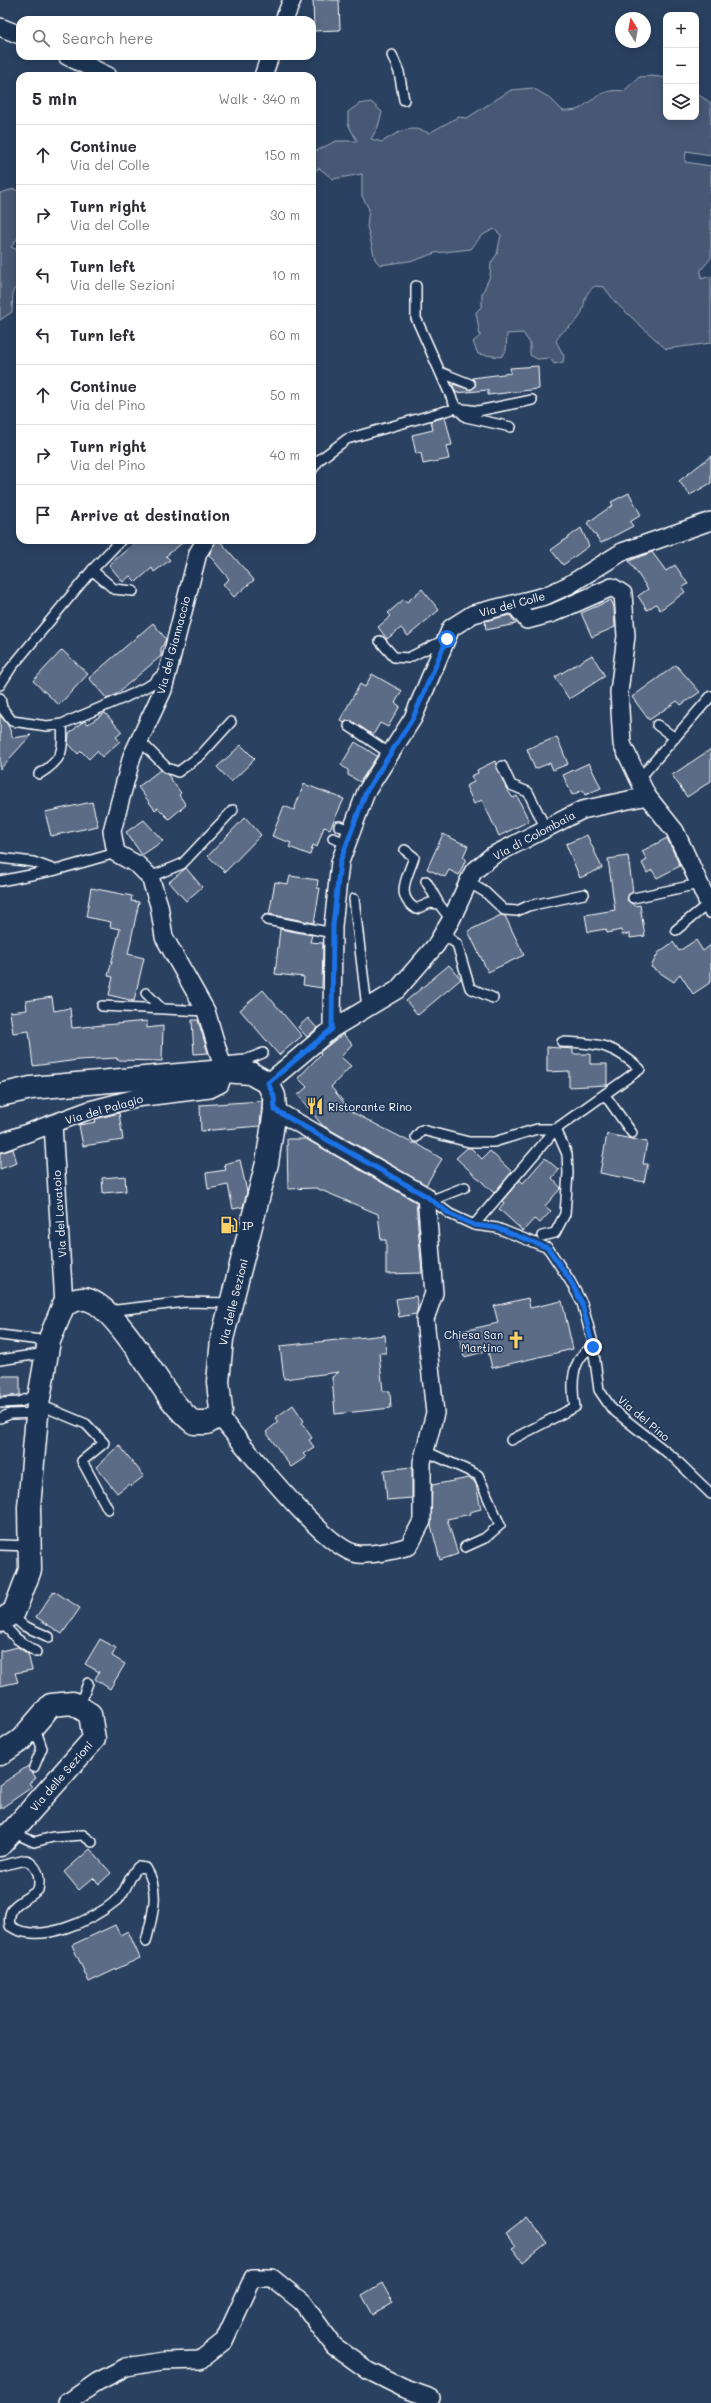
<!DOCTYPE html>
<html lang="en">
<head>
<meta charset="utf-8">
<style>
	:root { --surface:#fff; --page:#f7f7f7; --text:#2b2b33; --muted:#7c7c81; --line:#e1e1e2 }
	body { margin:0; font-family:Mali,sans-serif; background:var(--page); color:var(--text) }
	.controls { position:absolute; right:12px; top:12px; display:grid; overflow:hidden; border-radius:8px; box-shadow:0 2px 10px #0003 }
	.controls button { width:36px; height:36px; display:grid; place-items:center; padding:0; border:0; border-bottom:1px solid var(--line); background:var(--surface); color:var(--text); font:20px sans-serif }
	.compass { position:absolute; left:615px; top:12px; width:36px; height:36px; border-radius:50%; background:var(--surface); box-shadow:0 2px 10px #0003; rotate:349deg }
	.stop { position:absolute; width:12px; height:12px; margin:-9px; border:3px solid #1a73e8; border-radius:50%; background:#fff }
	.stop.end { background:#1a73e8; border-color:#fff; box-shadow:0 1px 4px #0008 }
	.list { margin:0; padding:0; list-style:none }
	h2 { display:flex; justify-content:space-between; align-items:center; height:52px; margin:0; padding:0 16px; font-size:17px }
	h2 small { font-size:13px; font-weight:400; color:var(--muted) }
	.list li { display:grid; grid-template-columns:26px 1fr auto; gap:12px; align-items:center; box-sizing:border-box; height:60px; padding:0 16px; border-top:1px solid var(--line) }
	.list b { display:block; font-size:15px; white-space:nowrap }
	.list p { margin:0; font-size:13px; white-space:nowrap; color:var(--muted) }
	.list em { font-size:13px; font-style:normal; color:var(--muted) }
	.icon { flex:none; width:22px; height:22px; fill:none; stroke:currentColor; stroke-width:2; stroke-linecap:round; stroke-linejoin:round }
	.map { position:relative; flex:none; width:711px; height:2403px; overflow:hidden }
	.search { position:absolute; background:var(--surface); box-shadow:0 2px 10px #0003; left:16px; top:16px; width:300px; height:44px; display:flex; align-items:center; gap:10px; box-sizing:border-box; padding:0 14px; border-radius:12px; color:var(--muted); font-size:15px }
	.panel { position:absolute; background:var(--surface); box-shadow:0 2px 10px #0003; left:16px; top:72px; width:300px; height:472px; border-radius:12px }
	.map>svg:first-child { display:block }
	.green { fill:#465975; stroke:#a2acba }
	.building { fill:#5b6c86; stroke:#fff }
	.lines { fill:none; stroke-linecap:round; stroke-linejoin:round }
	.service-casing { stroke:#fff; stroke-width:12 }
	.minor-casing { stroke:#fff; stroke-width:20 }
	.tertiary-casing { stroke:#fff; stroke-width:25 }
	.service { stroke:#1d3557; stroke-width:9 }
	.minor { stroke:#1d3557; stroke-width:17 }
	.tertiary { stroke:#1d3557; stroke-width:22 }
	.route { stroke:#1a73e8; stroke-width:5 }
	.labels { text-anchor:middle; dominant-baseline:central; stroke-width:3; stroke-linejoin:round; paint-order:stroke }
	.street-label { font-size:11px; fill:#fff; stroke:#1d3557 }
	.poi-label { font-size:11px; fill:#fff; stroke:#1d3557; text-anchor:start }
</style>
</head>
<body>
<div class="map">
<svg width="711" height="2403" viewBox="0 0 711 2403">
	<rect width="100%" height="100%" fill="#2a4161"/>
	<filter id="ink" filterUnits="userSpaceOnUse"><feTurbulence type="fractalNoise" baseFrequency=".025" numOctaves="2"/><feDisplacementMap in="SourceGraphic" scale="8" xChannelSelector="R" yChannelSelector="G"/><feConvolveMatrix kernelMatrix="1 2 1 2 8 2 1 2 1" color-interpolation-filters="sRGB"/></filter>
	<g filter="url(#ink)">
		<path class="green" d="M652,76L666,78V117H696V93L711,103V155L686,151L685,162L711,166V258L701,270V279L711,276V343L666,349L616,303L604,287L595,286C581,296 587,304 580,316C574,327 562,328 556,341L564,356L563,362L554,364L550,358L537,359L530,355V343L523,333L507,334L506,351L501,357L478,354L473,342L480,336L476,312L482,306V294L490,276L491,263L497,254L501,235L494,229L481,236L471,249L435,253L416,260L380,265L375,259L367,226L369,209L362,196V174L333,179L319,168L312,174V148L316,151L336,141H357L348,124V112L359,104L371,102L382,112L378,127L371,139L382,142C398,132 410,124 429,133L458,117L467,118L511,90L533,88L550,98L563,111C568,111 574,111 579,109C595,99 602,88 624,91L639,77Z
			M14,189L20,192V235L11,247L20,251V282L13,291L12,312L0,320V193Z"/>
		<path class="building" d="M313,0H339L340,30L314,31Z
			M538,366L539,389L488,395V390L456,393L453,386V384L471,390L476,384L472,378L511,373L510,368Z
			M445,417L452,445L446,446L449,459L423,464L421,453L416,454L412,435L433,430L431,421Z
			M711,456V483L690,495L679,481Z
			M629,493L641,515L630,522L633,526L601,543L587,523L613,505L611,502Z
			M581,528L589,546L563,565L551,550Z
			M138,540H186L166,556L170,560L154,572L152,568L136,582L130,576L123,582L109,565Z
			M216,540H219L254,580L234,597L223,584L229,579L209,555Z
			M652,552L666,571L675,565L688,584L682,588L685,592L660,610L656,604L647,610L638,596L648,589L629,561Z
			M422,589L439,610L408,636L401,628L387,639L378,627L391,616L388,613L404,599L407,602Z
			M611,600L614,607L615,627L592,637L581,613Z
			M510,615L516,624L486,630L485,621Z
			M153,623L166,639L161,649V656L115,695L107,699L89,678Z
			M62,650L88,674L59,705L33,681Z
			M592,655L605,676L569,699L555,677Z
			M676,665L700,692L681,705L677,701L649,720L632,697Z
			M372,674L402,691L395,703L400,706L388,727L380,723L373,735L352,721L344,723L340,720L360,684L365,687Z
			M105,713L122,732L116,737L120,741L102,757L97,751L89,759L81,751L78,754L68,743L69,734L81,723L85,721L88,724Z
			M0,715L8,725L13,738L31,735L0,769Z
			M557,737L568,764L553,770L550,763L535,769L527,749Z
			M355,742L377,756L360,782L348,775V770L341,765Z
			M241,745L255,759L231,782L217,767Z
			M711,749V781L687,797L672,775Z
			M495,761L506,788L513,798L517,796L529,821L499,836L482,800L474,804L466,786L474,782L471,776L478,773L477,770Z
			M589,763L601,788L585,795L583,790L572,795L563,775Z
			M160,770L168,775L181,793L179,795L186,805L169,819L158,808L155,810L138,787Z
			M304,784L344,799L330,829L324,827L317,847L313,845L310,855L289,847L291,843L272,836L284,806L294,810Z
			M92,802L98,826L51,836L45,812Z
			M245,817L261,835L225,872L208,856Z
			M144,820L163,841L142,855L126,832Z
			M443,834L468,846L463,857L466,859L459,875L449,870L445,877L427,869Z
			M587,835L602,868L580,878L566,844Z
			M667,838L680,866L657,878L652,870L647,873L642,863L647,860L642,851Z
			M628,856L633,892L629,894L627,900L635,906L640,905L645,936L630,938V934L622,935L621,930L607,933L606,929L588,932L585,915L615,910L608,859Z
			M186,868L202,887L186,901L169,882Z
			M290,876L318,880L317,888H320L314,923L269,914L275,882L288,884Z
			M91,888L132,896L131,901L139,902L128,954L144,958L134,1001L109,995L113,977L108,976L120,929L110,927L111,922L86,917Z
			M501,915L505,916L524,955L488,972L468,931Z
			M280,929L312,935L310,942L323,943L322,988L303,985L304,977L275,974Z
			M696,940L703,951L711,945V982L693,994L680,974L674,982L651,967L658,953L673,942L679,951Z
			M449,965L461,979L418,1015L406,1001Z
			M263,990L302,1036L279,1055L240,1010Z
			M52,997L54,1011L70,1008L72,1028L147,1021V1028L163,1026L162,1061L117,1060V1058L78,1060L33,1066L29,1031L13,1033L10,1012L27,1010L26,1001Z
			M308,1018L317,1028L307,1037L298,1027Z
			M192,1020H198L208,1053L194,1054Z
			M343,1034L352,1044L341,1057L351,1066L331,1087L352,1112L412,1143H416L442,1159L426,1185L322,1125L298,1095L307,1087L298,1078L321,1054L320,1052Z
			M547,1047L573,1049V1054H590V1064H607V1085L569,1087V1071L547,1072Z
			M262,1101L260,1126L201,1131L200,1105Z
			M119,1113L123,1140L83,1146L79,1125L96,1122L95,1119Z
			M607,1134L647,1142L643,1164H648L644,1182L600,1173Z
			M287,1139H306L416,1202L422,1273L386,1274V1240H381L378,1214L316,1188L288,1189Z
			M467,1148H471L482,1159L490,1151L512,1172L494,1193L456,1158Z
			M13,1149L17,1163L0,1169V1153Z
			M545,1158L559,1170L552,1178L561,1188L545,1206L551,1211L540,1223L534,1219L523,1231L499,1209L504,1203L502,1201L520,1180L523,1183Z
			M240,1160L247,1192L243,1207L233,1209L228,1185L208,1189L206,1173L226,1170L224,1164Z
			M125,1176L126,1191L103,1193L102,1178Z
			M416,1296L418,1307L416,1314L399,1317L396,1299Z
			M528,1298L530,1308L562,1301L573,1349L492,1368L488,1351L464,1357L458,1332L498,1323L494,1306Z
			M385,1335L386,1353H379L383,1391H390L391,1408L335,1414L332,1377L339,1372L284,1379L280,1346Z
			M0,1376H20V1395L0,1397Z
			M293,1405L304,1421L302,1423L312,1438L309,1440L314,1447L303,1454L306,1457L291,1467L266,1432L278,1422L275,1418Z
			M119,1445L144,1476L131,1486L129,1484L117,1493L96,1467Z
			M412,1467V1498L387,1500L384,1470Z
			M469,1478L473,1480L476,1484L481,1509L470,1512L471,1514L447,1519L458,1554L440,1560L431,1525L432,1485Z
			M54,1591L80,1608L62,1634L36,1617Z
			M100,1639L116,1648L112,1656L125,1664L110,1689L95,1679L99,1672L85,1664Z
			M18,1647L28,1654L32,1670L15,1673L18,1682L0,1686V1651Z
			M28,1766L36,1778L29,1783L32,1787L0,1809V1785Z
			M90,1849L111,1873L99,1884L93,1878L79,1890L64,1872Z
			M115,1925L120,1935L128,1931L140,1958L89,1982L72,1945Z
			M527,2218L547,2243L523,2262L512,2248L515,2246L506,2234Z
			M382,2283L393,2303L373,2315L362,2295Z"/>
		<g class="lines">
			<g class="service-casing">
				<path id="service" d="M392,55L399,72L404,100
					M416,286V318L456,408L466,417L511,427
					M440,372L470,384
					M312,470L319,460L347,439L456,408L478,411L532,400
					M92,570L114,589L133,591
					M380,641L394,657L408,658L446,639
					M0,685L11,668L92,570L121,540
					M0,698L2,708L12,721L47,726L62,724L126,697L152,684L165,671
					M657,725L675,738
					M349,726L389,753
					M139,740L167,768L178,772L201,755L231,722
					M502,766L511,785L528,792L545,827
					M39,774C63,760 64,750 62,724
					M639,779L711,696
					M339,826L350,830
					M333,838L346,843
					M405,850L414,857C408,877 394,895 416,909L430,903L439,904L451,920
					M0,858L33,862L55,870
					M150,877L182,864L233,810
					M0,881L56,870L116,853
					M426,881L439,904
					M468,882L485,892L504,910L517,911L528,906L584,894
					M633,898L699,884
					M354,899L367,1008
					M267,920L333,933
					M676,930L708,904
					M443,934L457,944L470,988L493,998
					M146,993L162,1009
					M102,1006L206,1011
					M224,1062L245,1060L263,1053
					M605,1095L632,1133
					M416,1137L422,1130L469,1142H494L537,1129H556L567,1154L568,1173L565,1214L555,1233L542,1236
					M426,1196L450,1214L474,1225L497,1228L548,1248L570,1281L582,1303L592,1339L599,1390L612,1409L674,1458L711,1494
					M432,1200L465,1187
					M474,1225L556,1129L640,1069C612,1043 598,1044 562,1042
					M108,1311L186,1302L231,1303
					M0,1335L49,1341
					M0,1360L46,1353
					M0,1403L20,1402L34,1396L40,1397
					M38,1404L86,1424L104,1443L82,1461L108,1509
					M0,1418L10,1414L38,1413
					M511,1440L575,1407C571,1385 571,1358 593,1347
					M425,1451L478,1475L500,1525L485,1538L465,1547
					M0,1545L30,1546
					M11,1615L24,1626L49,1637
					M0,1621L17,1639L36,1652
					M79,1707L88,1683
					M34,1767L42,1748L34,1725
					M12,1832L34,1842L53,1837L83,1835L92,1842
					M0,1866L26,1860C38,1867 41,1876 38,1890C24,1902 6,1903 10,1926C39,1946 93,1920 117,1900C125,1894 129,1876 138,1867L146,1868C161,1891 152,1917 146,1942"/>
			</g>
			<g class="minor-casing">
				<path id="minor" d="M284,20L292,0
					M0,27L20,35
					M67,56L108,76
					M263,76L270,56
					M515,605L527,620L553,613L612,587L623,594L626,636L619,692L622,744L647,796L675,831L711,909
					M332,1029L397,990L436,945L451,920L473,872L492,856L582,810L647,796
					M268,1083L332,1029L333,926L340,862L366,792L413,718L451,628L473,614L545,596L569,585L622,552L711,521
					M53,1124L64,1304
					M0,1143L90,1110L136,1098L210,1089L220,1084L224,1071L206,1011L164,937L159,905L150,877L138,865L116,853L112,831L132,756L163,690L198,553L206,540
					M219,1416C243,1444 326,1551 358,1554C374,1555 393,1551 409,1546L422,1521V1462L435,1413L425,1319L434,1293L426,1196L275,1110
					M67,2403L97,2382L126,2367L163,2361L200,2360L224,2341L253,2278H272L302,2302L334,2346L369,2371L403,2388L431,2398"/>
			</g>
			<g class="tertiary-casing">
				<path id="tertiary" d="M0,1095L31,1088L224,1071L250,1073L268,1083L274,1096L275,1110L267,1163L222,1339L218,1382L221,1410L219,1416L207,1423H194C185,1416 178,1408 171,1399C155,1378 110,1297 82,1299C76,1299 70,1303 64,1304L49,1341L38,1404L29,1507L30,1570L14,1612L0,1621
					M0,1754L21,1740L51,1705L73,1703L90,1714L94,1739L0,1845"/>
			</g>
			<use href="#service" class="service"/>
			<use href="#minor" class="minor"/>
			<use href="#tertiary" class="tertiary"/>
		</g>
	</g>
	<g class="lines" filter="url(#ink)">
		<path class="route" d="M447,639L413,718L366,792L340,862L333,926L332,1029L268,1083L274,1096L275,1110L426,1196L450,1214L474,1225L497,1228L548,1248L570,1280L582,1303L593,1347"/>
	</g>
	<defs>
		<g id="restaurant-bare" transform="scale(1.38)"><path d="M-5-6h1v4h1v-4h1v4h1v-4h1v5L-1.5 .5V6h-2V.5L-5-1ZM5-6V6H3V1.5H1.5Q1.5-4 5-6Z" fill="#ffd166" stroke="#1d3557" stroke-width="2.5" paint-order="stroke"/></g>
		<g id="fuel-bare" transform="scale(1.38)"><path d="M-5.5-6h7V0h2V4h1.3V-2.5L3-4.5l.8-.8L6-3V5H2.5V1h-1V6h-7ZM-4.2-4.7v3.2H.2V-4.7Z" fill="#ffd166" stroke="#1d3557" stroke-width="2.5" paint-order="stroke"/></g>
		<g id="church-bare" transform="scale(1.38)"><path d="M-1.2-6h2.4v3.5h3.3v2.4h-3.3V6h-2.4V-.1h-3.3v-2.4h3.3Z" fill="#ffd166" stroke="#1d3557" stroke-width="2.5" paint-order="stroke"/></g>
	</defs>
	<g fill-rule="evenodd">
		<use href="#restaurant-bare" x="315" y="1106"/>
		<use href="#fuel-bare" x="229" y="1225"/>
		<use href="#church-bare" x="516" y="1340"/>
	</g>
	<g class="labels">
		<g class="street-label">
			<text transform="translate(512 604) rotate(-15)">Via del Colle</text>
			<text transform="translate(173 645) rotate(-75)">Via del Giannaccio</text>
			<text transform="translate(534 835) rotate(-28)">Via di Colombaia</text>
			<text transform="translate(104 1109) rotate(-16)">Via del Palagio</text>
			<text transform="translate(59 1214) rotate(-94)">Via del Lavatoio</text>
			<text transform="translate(233 1302) rotate(-76)">Via delle Sezioni</text>
			<text transform="translate(644 1418) rotate(40)">Via del Pino</text>
			<text transform="translate(61 1776) rotate(-49)">Via delle Sezioni</text>
		</g>
		<g class="poi-label">
			<text x="328" y="1106">Ristorante Rino</text>
			<text x="242" y="1225">IP</text>
			<text x="503" y="1334" text-anchor="end">Chiesa San<tspan x="503" dy="13">Martino</tspan></text>
		</g>
	</g>
</svg>
<div class="controls">
<button>+</button>
<button>−</button>
<button><svg class="icon" aria-label="layers" viewBox="0 0 24 24"><path d="M12 4l9 5-9 5-9-5zM3 14l9 5 9-5"/></svg></button>
</div>
<svg class="compass" viewBox="-18 -18 36 36"><path d="M0-13l5 13h-10z" fill="#e53935"/><path d="M0 13l5-13h-10z" fill="#7c7c81"/></svg>
<div class="stop" style="left:447px;top:639px"></div>
<div class="stop end" style="left:593px;top:1347px"></div>
<div class="search"><svg class="icon" aria-label="search" viewBox="0 0 24 24"><circle cx="10" cy="10" r="6"/><path d="M15 15l6 6"/></svg>Search here</div>
<section class="panel">
<h2>5 min<small>Walk · 340 m</small></h2>
<ul class="list">
<li><svg class="icon" aria-label="ahead" viewBox="0 0 24 24"><path d="M12 20V5M6 11l6-6 6 6"/></svg><div><b>Continue</b><p>Via del Colle</p></div><em>150 m</em></li>
<li><svg class="icon" aria-label="right" viewBox="0 0 24 24"><path d="M7 20v-9h11M14 6l5 5-5 5"/></svg><div><b>Turn right</b><p>Via del Colle</p></div><em>30 m</em></li>
<li><svg class="icon" aria-label="left" viewBox="0 0 24 24"><path d="M17 20v-9H6M10 6l-5 5 5 5"/></svg><div><b>Turn left</b><p>Via delle Sezioni</p></div><em>10 m</em></li>
<li><svg class="icon" aria-label="left" viewBox="0 0 24 24"><path d="M17 20v-9H6M10 6l-5 5 5 5"/></svg><div><b>Turn left</b></div><em>60 m</em></li>
<li><svg class="icon" aria-label="ahead" viewBox="0 0 24 24"><path d="M12 20V5M6 11l6-6 6 6"/></svg><div><b>Continue</b><p>Via del Pino</p></div><em>50 m</em></li>
<li><svg class="icon" aria-label="right" viewBox="0 0 24 24"><path d="M7 20v-9h11M14 6l5 5-5 5"/></svg><div><b>Turn right</b><p>Via del Pino</p></div><em>40 m</em></li>
<li><svg class="icon" aria-label="arrive" viewBox="0 0 24 24"><path d="M6 21V4h12l-3 4 3 4H6"/></svg><div><b>Arrive at destination</b></div></li>
</ul>
</section>
</div>
</body>
</html>
